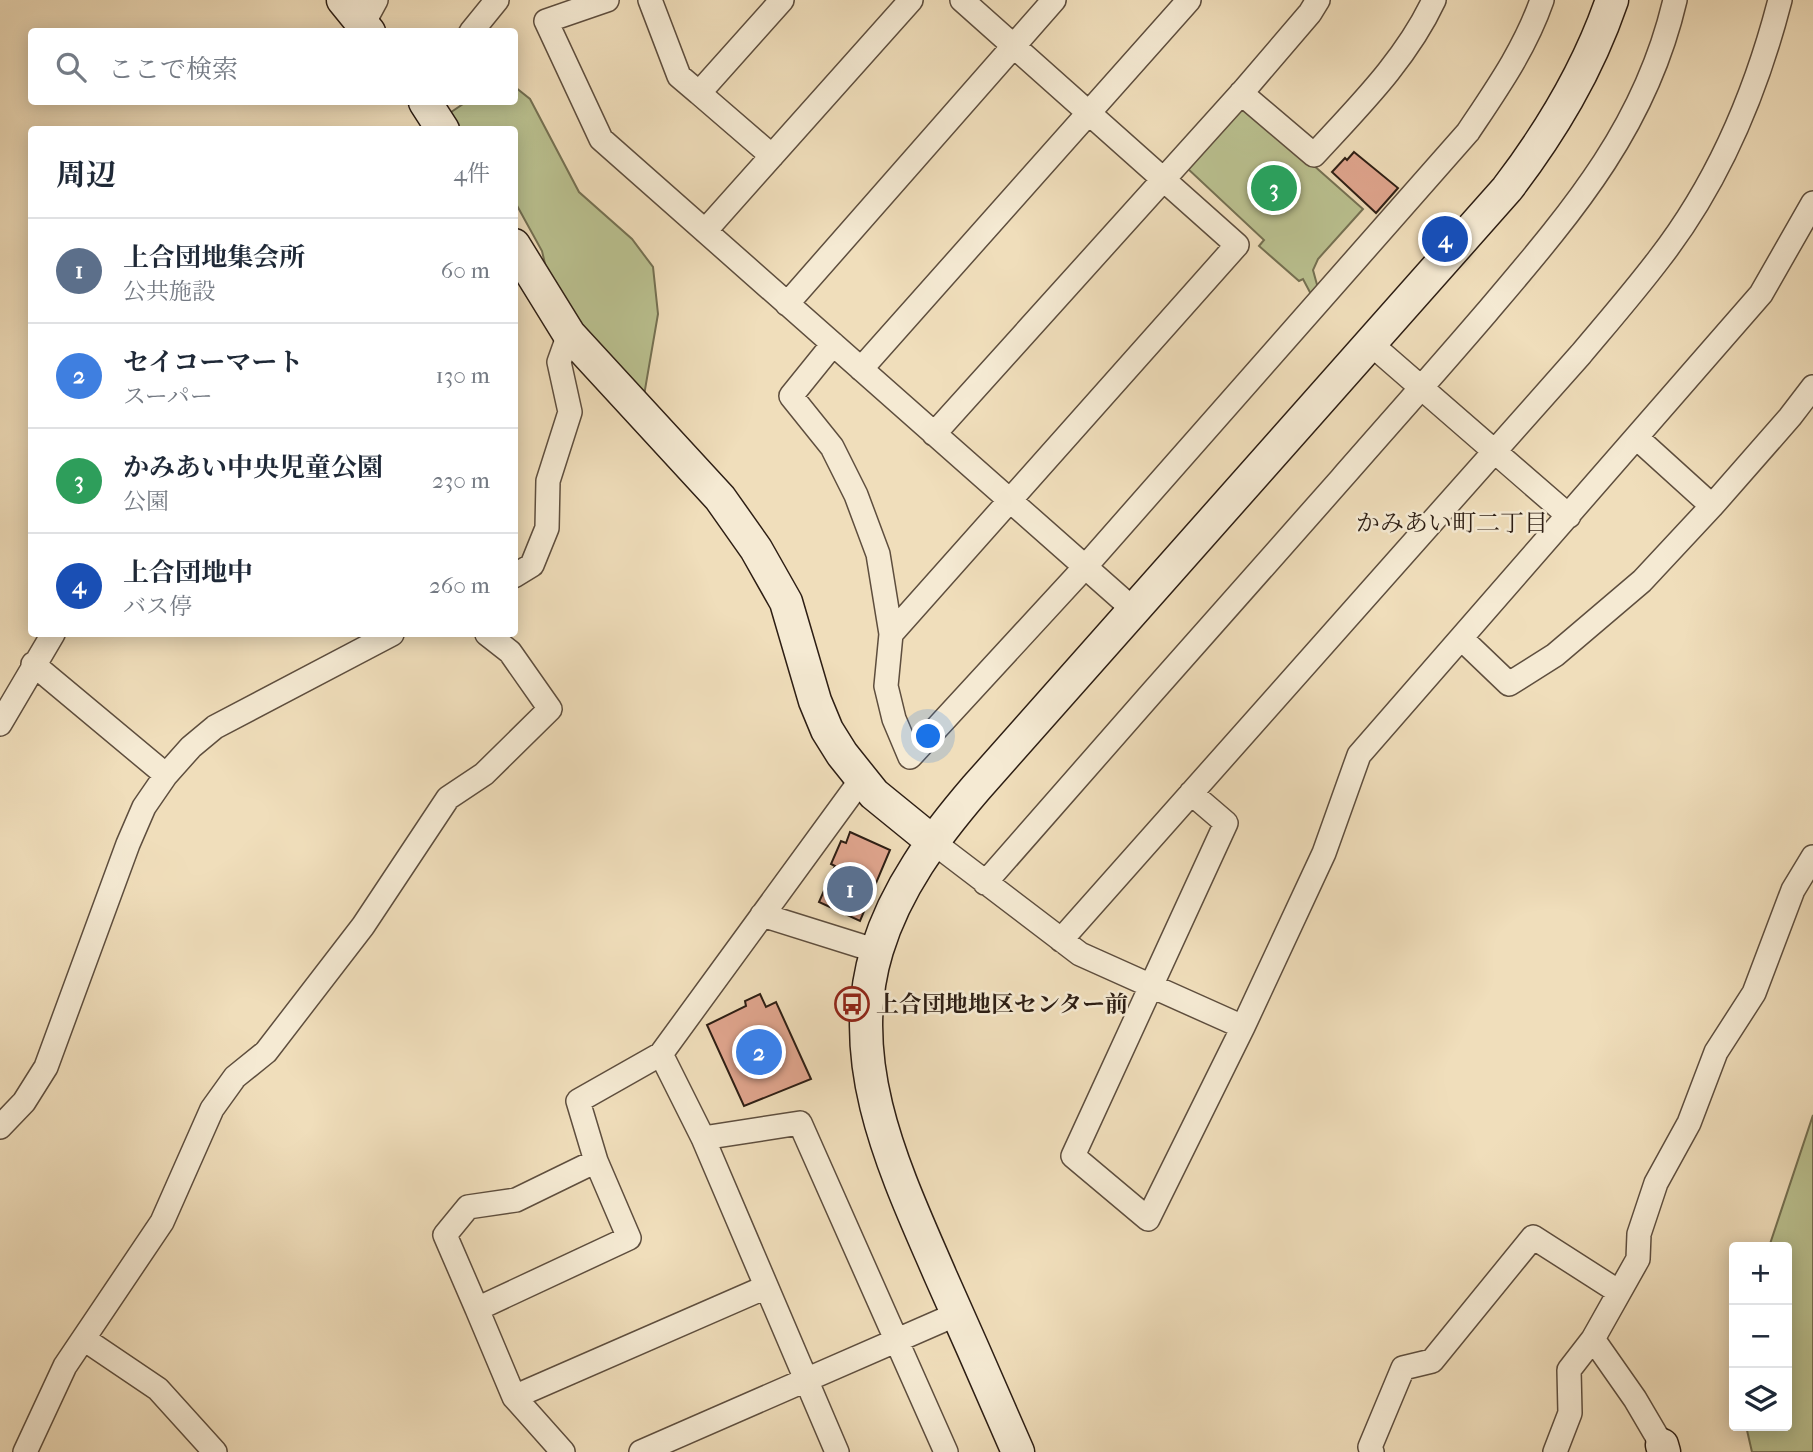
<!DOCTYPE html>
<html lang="ja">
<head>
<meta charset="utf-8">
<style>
	:root { --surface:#fff; --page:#f6f6f7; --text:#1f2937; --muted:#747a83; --line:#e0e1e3; --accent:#8f2418 }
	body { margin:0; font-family:"IM FELL French Canon","Noto Serif JP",serif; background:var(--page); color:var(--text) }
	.controls { position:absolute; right:21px; bottom:21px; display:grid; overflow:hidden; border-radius:7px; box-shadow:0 4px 18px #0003 }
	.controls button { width:63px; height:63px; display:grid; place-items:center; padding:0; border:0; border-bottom:2px solid var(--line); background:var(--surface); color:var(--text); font:35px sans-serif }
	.you { position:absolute; left:929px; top:737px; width:24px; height:24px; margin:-18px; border:5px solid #fff; border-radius:50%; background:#1a73e8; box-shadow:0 0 0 10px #1a73e833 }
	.badge { display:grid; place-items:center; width:46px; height:46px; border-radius:50%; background:var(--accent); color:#fff; font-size:23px; font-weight:700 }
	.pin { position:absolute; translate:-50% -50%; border:4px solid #fff; box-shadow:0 2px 7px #0006 }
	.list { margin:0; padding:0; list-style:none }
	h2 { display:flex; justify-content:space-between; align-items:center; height:91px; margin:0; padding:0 28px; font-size:30px }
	h2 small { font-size:23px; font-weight:400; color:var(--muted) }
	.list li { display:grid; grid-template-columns:46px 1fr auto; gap:21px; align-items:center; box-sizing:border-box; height:105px; padding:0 28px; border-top:2px solid var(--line) }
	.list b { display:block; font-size:26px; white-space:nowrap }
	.list p { margin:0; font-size:23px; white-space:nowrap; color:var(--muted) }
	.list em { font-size:23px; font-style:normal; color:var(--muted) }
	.icon { flex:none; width:38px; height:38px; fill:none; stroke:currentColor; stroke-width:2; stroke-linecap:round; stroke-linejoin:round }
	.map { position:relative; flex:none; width:1813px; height:1452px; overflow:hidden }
	.search { position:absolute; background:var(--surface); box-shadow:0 4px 18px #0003; left:28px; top:28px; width:490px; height:77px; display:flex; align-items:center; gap:18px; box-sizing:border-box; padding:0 24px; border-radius:7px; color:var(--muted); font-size:26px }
	.panel { position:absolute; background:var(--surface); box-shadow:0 4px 18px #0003; left:28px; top:126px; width:490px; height:511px; border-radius:7px }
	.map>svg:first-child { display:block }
	.green { fill:#bac190; stroke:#747052; stroke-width:2 }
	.building { fill:#e1a68f; stroke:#2d1e14; stroke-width:2 }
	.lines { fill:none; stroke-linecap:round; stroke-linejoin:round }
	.street-casing { stroke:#5e4e3e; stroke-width:26 }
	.secondary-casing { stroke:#2d1e14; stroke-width:35 }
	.street { stroke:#f5ead3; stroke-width:23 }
	.secondary { stroke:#f5ead3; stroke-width:32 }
	.labels { text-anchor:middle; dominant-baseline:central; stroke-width:5; stroke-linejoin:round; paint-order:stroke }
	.poi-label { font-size:23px; font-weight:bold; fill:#2d1e14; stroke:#f5ead3; text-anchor:start }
	.neighbourhood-label { font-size:24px; fill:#2d1e14; stroke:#f5ead3 }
</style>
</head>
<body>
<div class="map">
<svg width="1813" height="1452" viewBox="0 0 1813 1452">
	<rect width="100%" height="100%" fill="#f0debb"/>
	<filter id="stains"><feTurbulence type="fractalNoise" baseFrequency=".00286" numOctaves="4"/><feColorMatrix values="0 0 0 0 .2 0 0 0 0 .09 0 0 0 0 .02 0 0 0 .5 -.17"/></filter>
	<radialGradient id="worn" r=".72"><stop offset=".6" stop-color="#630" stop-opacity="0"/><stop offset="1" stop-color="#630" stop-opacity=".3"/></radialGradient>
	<path class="green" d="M515,87L530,99L579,192L632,239L653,267L658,314L641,413L608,358L578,319L546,268L542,251L515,202L514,130L449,129L438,121L466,102H514Z
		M1244,104L1363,209L1318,259L1313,270L1319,292L1313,298L1303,279L1299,281L1259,246L1264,240L1187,168Z
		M1813,1115V1452H1752L1746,1426H1787V1247H1769Z"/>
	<path class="building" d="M1354,152L1398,188L1376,213L1332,172L1345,158L1347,160Z
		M850,832L890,850L860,921L819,902L835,866L831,864L841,841L846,843Z
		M760,994L766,1007L776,1002L811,1079L744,1106L707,1025L746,1006L745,1001Z"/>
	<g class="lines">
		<g class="street-casing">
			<path id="street" d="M607,0L546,21L601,139L1134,610
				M650,0L679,76L699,93
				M962,0L1237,245L891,634L886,686L894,719L910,757L1085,567L1468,132C1496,90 1525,49 1542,0
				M363,24L376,0
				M471,32L497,0
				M1241,93L1314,155C1358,107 1406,60 1434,0
				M772,156L699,93L782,0
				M705,231L911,0
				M787,304L1054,0
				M833,344L791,396L832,447L856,495L878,554L891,634
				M1371,344L1569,516
				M861,369L1189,0
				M934,434L1245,89L1310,13L1318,0
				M1637,438L1712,506L1790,417L1813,387
				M514,576L532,565L547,528L548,481L570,412L559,362L569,334
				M1462,639L1509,684L1555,655L1642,581L1712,506
				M33,664L166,775
				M0,724L53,634
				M1191,793L1226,823L1073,1156L1148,1219L1243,1027L1324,853L1359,755L1761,294L1813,203
				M933,842L1080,954L1243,1027
				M985,883C1103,748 1222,613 1341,479C1390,423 1439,368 1487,312C1570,214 1645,129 1675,0
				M762,915L877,951
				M1061,940L1581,354C1607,323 1634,292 1659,259C1718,183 1756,93 1780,0
				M0,1127L24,1102L46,1067L128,844L144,807L166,775L191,747L215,727L392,634
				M703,1138L800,1123L946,1452
				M477,1309L445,1235L468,1207L516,1200L596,1161
				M84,1339L158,1389L215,1452
				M514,1397L766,1287
				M1662,1445L1635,1399L1593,1339L1638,1259L1639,1234L1656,1183L1689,1123L1716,1052L1754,993L1793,890L1813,857
				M25,1452L65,1366L162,1222L212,1109L235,1077L266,1052L363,926L448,798L484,774L550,709L510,652L487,634
				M563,1452L514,1397L477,1309L629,1238L596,1161L578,1101L661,1054
				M641,1452L957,1314
				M837,1452L703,1138L661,1054L861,780
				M1372,1452L1370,1447L1403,1368L1432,1361L1533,1237L1619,1292
				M1555,1452L1570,1413L1569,1370L1593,1339"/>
		</g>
		<g class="secondary-casing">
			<path id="secondary" d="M343,0L369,32
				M425,102L443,130
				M514,245L569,334L720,498L756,549L786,602L815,701L827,730L842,754L874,794L933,842
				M1662,1445L1664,1452
				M1018,1452C993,1394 967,1335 941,1277C897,1175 842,1064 877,950C896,888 934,837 976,788L1507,189C1552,130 1588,70 1612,0"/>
		</g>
		<use href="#street" class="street"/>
		<use href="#secondary" class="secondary"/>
	</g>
	<defs>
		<g id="bus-ring" transform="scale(1.75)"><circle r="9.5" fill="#f5ead3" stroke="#8f2418" stroke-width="1.5"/><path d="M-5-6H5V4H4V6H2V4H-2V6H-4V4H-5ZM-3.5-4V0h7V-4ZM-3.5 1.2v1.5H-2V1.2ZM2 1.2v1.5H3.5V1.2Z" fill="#8f2418"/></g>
	</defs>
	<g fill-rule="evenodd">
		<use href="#bus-ring" x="852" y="1004"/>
	</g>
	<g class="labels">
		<g class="poi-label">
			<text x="876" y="1004">上合団地地区センター前</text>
		</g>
		<g class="neighbourhood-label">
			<text x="1452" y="523">かみあい町二丁目</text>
		</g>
	</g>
	<rect width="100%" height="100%" filter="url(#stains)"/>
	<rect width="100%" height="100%" fill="url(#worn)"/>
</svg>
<div class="controls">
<button>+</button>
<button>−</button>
<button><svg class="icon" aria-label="layers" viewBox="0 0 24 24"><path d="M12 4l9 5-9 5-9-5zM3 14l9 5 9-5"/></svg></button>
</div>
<div class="you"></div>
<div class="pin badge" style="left:850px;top:889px;background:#5c6f8a">1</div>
<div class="pin badge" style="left:759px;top:1052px;background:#3f7fe0">2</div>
<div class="pin badge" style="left:1274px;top:188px;background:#2e9e5b">3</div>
<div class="pin badge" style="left:1445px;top:239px;background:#1a4fb4">4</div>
<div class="search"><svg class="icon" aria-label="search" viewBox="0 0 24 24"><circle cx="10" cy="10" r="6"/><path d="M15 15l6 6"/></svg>ここで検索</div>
<section class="panel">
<h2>周辺<small>4件</small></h2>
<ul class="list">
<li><span class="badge" style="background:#5c6f8a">1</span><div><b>上合団地集会所</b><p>公共施設</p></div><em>60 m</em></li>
<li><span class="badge" style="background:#3f7fe0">2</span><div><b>セイコーマート</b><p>スーパー</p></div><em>130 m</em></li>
<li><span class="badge" style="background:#2e9e5b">3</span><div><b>かみあい中央児童公園</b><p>公園</p></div><em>230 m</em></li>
<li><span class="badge" style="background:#1a4fb4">4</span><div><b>上合団地中</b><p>バス停</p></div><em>260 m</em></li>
</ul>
</section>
</div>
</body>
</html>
